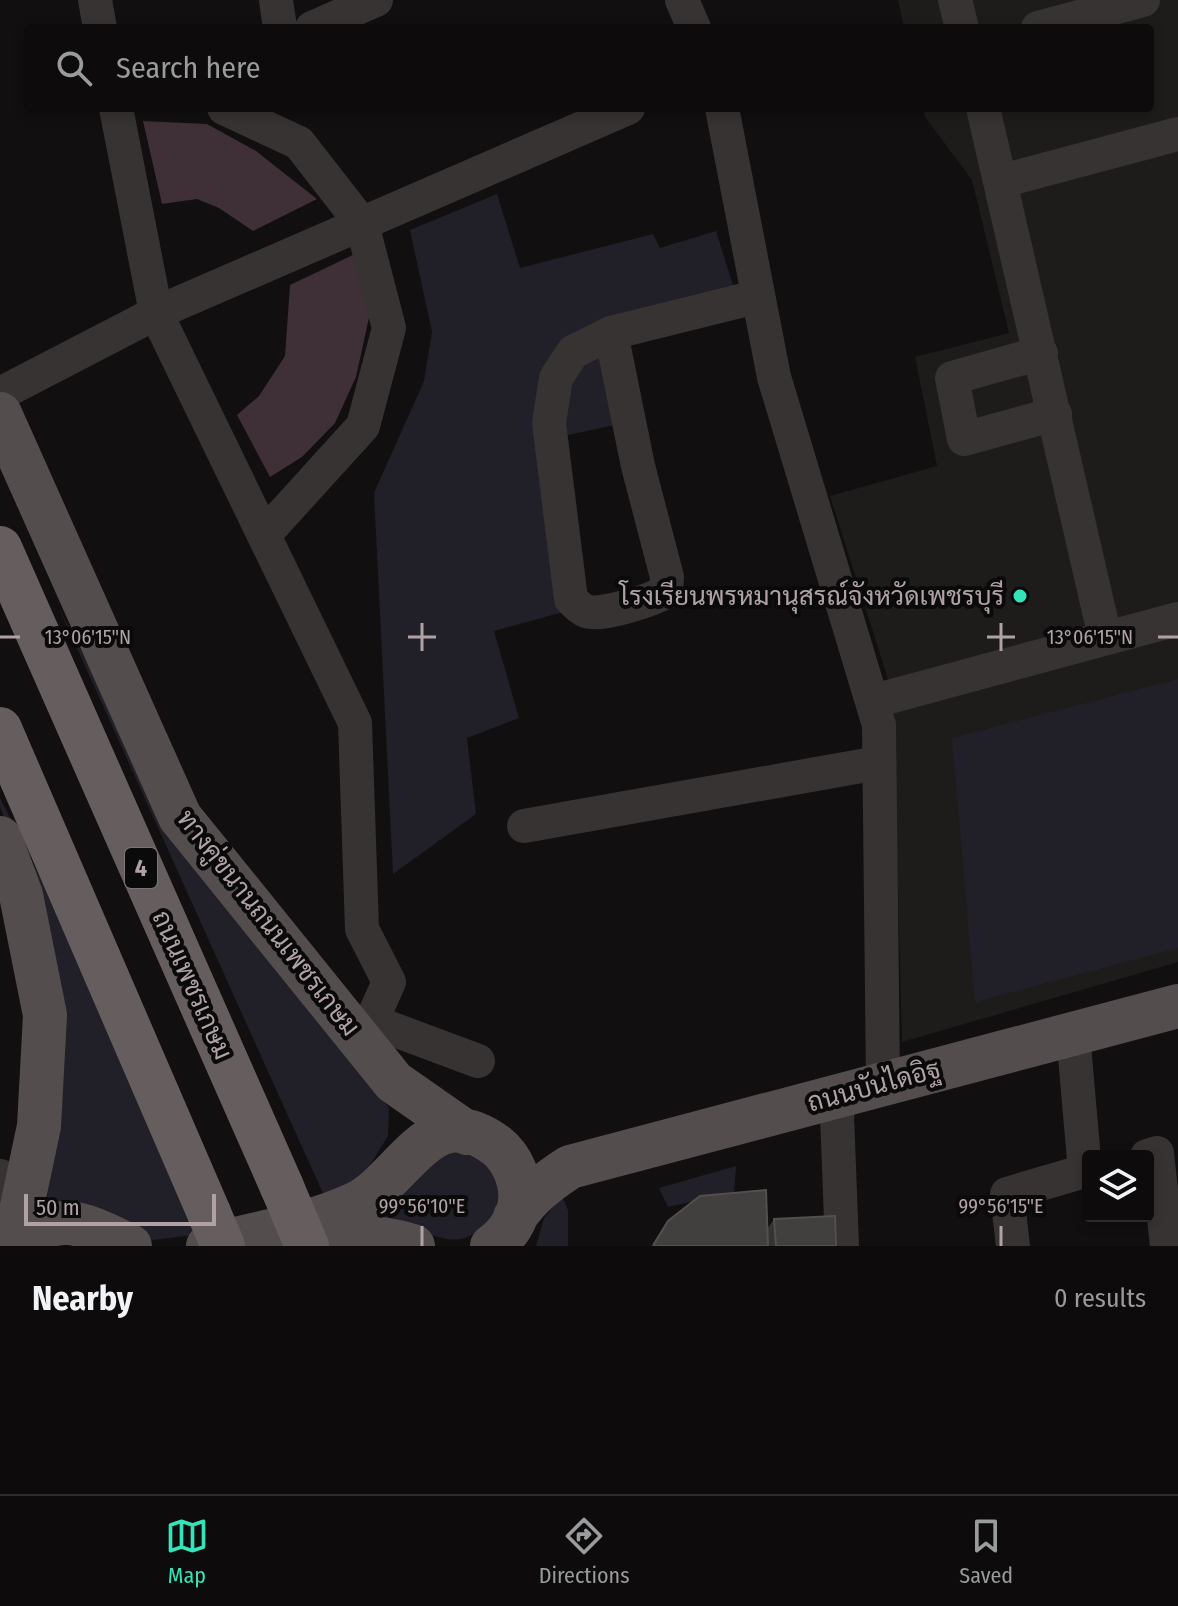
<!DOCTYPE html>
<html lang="en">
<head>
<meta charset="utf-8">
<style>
	:root { --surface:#0d0b0b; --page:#1b1919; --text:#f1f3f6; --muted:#9a9b9d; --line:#2d2b2c; --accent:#34e4b9 }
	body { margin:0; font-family:"Fira Sans Condensed",Sarabun,sans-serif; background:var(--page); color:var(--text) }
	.controls { position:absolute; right:24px; bottom:24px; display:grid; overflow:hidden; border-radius:8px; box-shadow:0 4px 12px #0003 }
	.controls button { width:72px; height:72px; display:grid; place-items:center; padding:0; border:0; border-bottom:2px solid var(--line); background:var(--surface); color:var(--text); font:40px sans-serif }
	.scale { position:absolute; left:24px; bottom:20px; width:192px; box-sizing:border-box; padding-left:8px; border:4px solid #b0a1a5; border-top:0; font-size:22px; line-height:28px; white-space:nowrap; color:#b0a1a5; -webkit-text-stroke:6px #0b0a0a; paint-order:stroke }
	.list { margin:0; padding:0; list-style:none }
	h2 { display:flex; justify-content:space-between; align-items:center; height:104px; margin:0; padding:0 32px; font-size:34px }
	h2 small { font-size:26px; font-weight:400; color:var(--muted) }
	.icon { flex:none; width:44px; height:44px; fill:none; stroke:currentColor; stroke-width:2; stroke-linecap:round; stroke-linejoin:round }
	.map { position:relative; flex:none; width:1178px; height:1246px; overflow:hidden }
	.search { position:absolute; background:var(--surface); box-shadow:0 4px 12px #0003; left:24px; right:24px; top:24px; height:88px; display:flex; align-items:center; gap:20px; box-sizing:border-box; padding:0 28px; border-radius:8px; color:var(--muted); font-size:30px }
	.sheet { height:248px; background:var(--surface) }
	nav { display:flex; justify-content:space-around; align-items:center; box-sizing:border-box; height:112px; border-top:2px solid var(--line); background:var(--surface); font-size:22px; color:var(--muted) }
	nav a { display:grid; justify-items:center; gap:4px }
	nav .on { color:var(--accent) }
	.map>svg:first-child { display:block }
	.built { fill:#1d1c1b }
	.green { fill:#212028 }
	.water { fill:#3f2f36 }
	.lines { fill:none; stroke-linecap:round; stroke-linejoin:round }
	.minor { stroke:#373333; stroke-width:34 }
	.major { stroke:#544d4e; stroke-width:44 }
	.highway { stroke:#665d5f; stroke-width:44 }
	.highway-bridge { stroke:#665d5f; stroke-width:44 }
	.wall { fill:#353333 }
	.building { fill:#423f3f; stroke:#544e4f; stroke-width:2 }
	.ticks { fill:none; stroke:#b0a1a5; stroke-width:3 }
	.poi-dot { fill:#34e4b9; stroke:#0b0a0a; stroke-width:3 }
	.labels { text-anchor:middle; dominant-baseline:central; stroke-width:8; stroke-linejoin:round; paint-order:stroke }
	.shield { fill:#0b0a0a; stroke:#7e7476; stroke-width:2 }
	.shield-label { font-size:24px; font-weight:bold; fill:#b0a1a5 }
	.poi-label { font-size:26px; fill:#b0a1a5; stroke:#0b0a0a; text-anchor:end }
	.street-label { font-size:26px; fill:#b0a1a5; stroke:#0b0a0a }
	.ticks-label { font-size:20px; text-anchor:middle; fill:#b0a1a5; stroke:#0b0a0a; stroke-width:8; stroke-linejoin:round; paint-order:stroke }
</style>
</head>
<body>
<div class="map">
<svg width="1178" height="1246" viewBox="0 0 1178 1246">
	<rect width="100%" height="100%" fill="#110f0f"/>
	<path class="built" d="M898,0H1178V962L902,1042L893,695L830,496L937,466L915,357L1009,333L972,180L925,117L923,108H1150V28H904Z"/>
	<path class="green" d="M497,194L520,268L653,234L660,248L716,231L743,317L621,344L638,420L559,437L585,606L494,631L519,718L467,738L476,814L393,874L374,493L424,381L432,332L410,230Z
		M58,606L157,799L197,857L389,1108L388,1136L359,1183L326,1200Z
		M1178,679V948L975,1002L952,738Z
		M0,798L118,1032L192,1209L193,1235L153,1240L81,1208L46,1205L60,1099L33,888L0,807Z
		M460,1150C467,1153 477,1156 483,1161C513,1184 496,1231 461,1239C443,1242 424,1231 406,1228C392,1225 377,1224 362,1222L416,1168Z
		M736,1166L734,1192L668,1207L659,1188Z
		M562,1196L568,1210V1246H536L544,1218Z"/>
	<path class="water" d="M143,121L207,124L256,151L317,199L253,231L219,208L197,199L162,204Z
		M357,253L370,313L356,377L335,423L302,457L270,477L237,415L259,396L285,356L290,285Z"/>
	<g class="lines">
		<path class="minor" d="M95,0L100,28
			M276,0L280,28
			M682,0L694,28
			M955,0L962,28
			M312,28L376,0
			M1038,28L1143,0
			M116,108L156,313L355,723L362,929L389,982L362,1042
			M224,108L299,143L362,224L389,328L363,426L264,535
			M722,108L774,377L879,725L883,1083
			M983,108L1105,637
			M1002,181L1178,134
			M611,333L638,466L667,577L666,592C651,600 601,617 586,611C580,609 575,603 571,599L549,423L556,378L573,352L611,333L756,297
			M1041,353L952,378L964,439L1055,414
			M0,394L156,313L628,108
			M874,701L1178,619
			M524,826L878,763
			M371,1021L478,1061
			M1073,1034L1085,1171
			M842,1094L837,1115L842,1246
			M1147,1156L1157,1153L1167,1246
			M0,1176L20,1216
			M1013,1246L1007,1194L1088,1170"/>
		<path class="major" d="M0,414L180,817L394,1082L467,1133
			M0,838L21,895L45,1015L39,1126L20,1216L10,1246
			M515,1217C530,1195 547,1182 570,1167L1178,1006
			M16,1246C58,1207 86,1225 130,1246
			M208,1246C256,1233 310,1225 355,1204C403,1182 431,1095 497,1146C512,1158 522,1181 520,1201C518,1219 507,1236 492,1246
			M299,1246C337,1235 376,1235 413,1246"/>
		<path class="highway" d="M0,548L282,1187
			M0,729L209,1213"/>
		<path class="highway-bridge" d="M282,1187L307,1246
			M209,1213L223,1246"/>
	</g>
	<path class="wall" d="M774,1219L836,1246H651L668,1221L767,1229Z"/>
	<path class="building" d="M766,1190L768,1246H654V1244L668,1221L700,1196Z
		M835,1216L836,1246H776L774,1219Z"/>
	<path class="ticks" d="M422,623V651M1001,623V651M0,637H20M408,637H436M987,637H1015M1158,637H1178M422,1226V1246M1001,1226V1246"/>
	<circle class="poi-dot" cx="1020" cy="596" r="8"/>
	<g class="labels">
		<rect class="shield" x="125" y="848" width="32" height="40" rx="6"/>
		<g class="shield-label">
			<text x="141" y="868">4</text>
		</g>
		<g class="poi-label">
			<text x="1004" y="596">โรงเรียนพรหมานุสรณ์จังหวัดเพชรบุรี</text>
		</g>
		<g class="street-label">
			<text transform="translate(268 923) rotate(52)">ทางคู่ขนานถนนเพชรเกษม</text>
			<text transform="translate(192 985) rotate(66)">ถนนเพชรเกษม</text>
			<text transform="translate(874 1086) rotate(-15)">ถนนบันไดอิฐ</text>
		</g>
	</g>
	<g class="ticks-label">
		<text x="88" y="644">13°06'15"N</text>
		<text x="1090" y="644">13°06'15"N</text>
		<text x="422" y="1213">99°56'10"E</text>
		<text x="1001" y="1213">99°56'15"E</text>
	</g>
</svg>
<div class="controls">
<button><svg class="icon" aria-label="layers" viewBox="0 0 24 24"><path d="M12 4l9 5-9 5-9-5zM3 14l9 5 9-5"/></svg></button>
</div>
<div class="scale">50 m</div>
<div class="search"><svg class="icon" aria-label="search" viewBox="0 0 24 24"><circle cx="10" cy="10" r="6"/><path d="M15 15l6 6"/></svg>Search here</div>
</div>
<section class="sheet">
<h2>Nearby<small>0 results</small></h2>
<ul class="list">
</ul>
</section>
<nav>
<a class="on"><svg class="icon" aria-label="map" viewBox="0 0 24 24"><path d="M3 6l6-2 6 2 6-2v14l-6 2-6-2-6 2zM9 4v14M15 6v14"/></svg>Map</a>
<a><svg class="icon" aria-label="directions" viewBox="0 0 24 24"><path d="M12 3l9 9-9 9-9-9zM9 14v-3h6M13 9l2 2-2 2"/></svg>Directions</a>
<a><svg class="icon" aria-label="saved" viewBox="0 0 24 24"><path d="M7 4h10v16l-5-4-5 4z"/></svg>Saved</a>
</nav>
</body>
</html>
